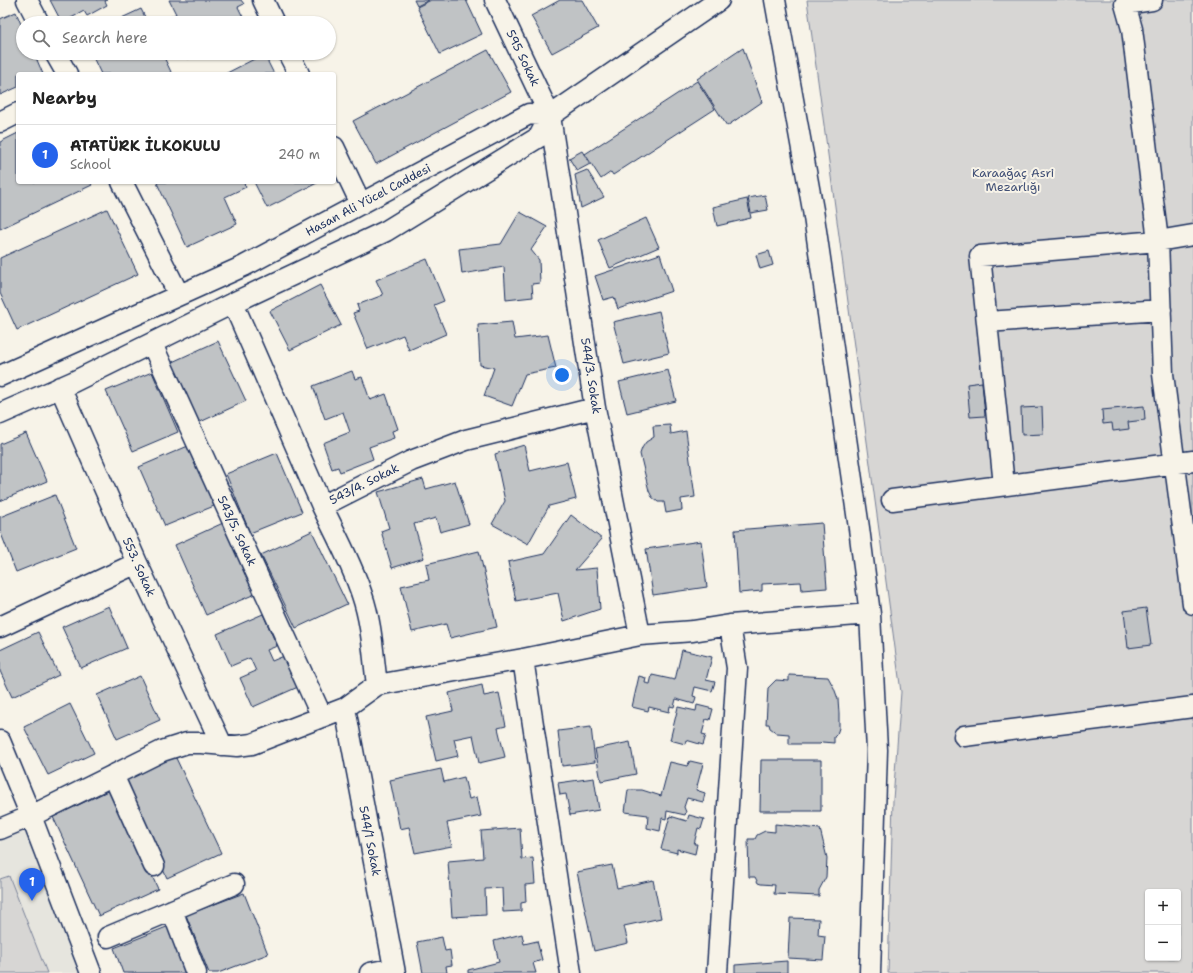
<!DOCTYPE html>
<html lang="en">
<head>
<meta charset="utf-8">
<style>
	:root { --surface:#fff; --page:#f2f2f2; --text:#222; --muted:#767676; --line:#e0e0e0; --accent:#2563eb }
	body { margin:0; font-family:"Shantell Sans",sans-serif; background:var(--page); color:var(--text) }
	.controls { position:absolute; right:12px; bottom:12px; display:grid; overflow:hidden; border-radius:4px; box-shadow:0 1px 3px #0004 }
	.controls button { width:36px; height:36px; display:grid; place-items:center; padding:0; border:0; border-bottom:1px solid var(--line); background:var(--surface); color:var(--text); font:20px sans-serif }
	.you { position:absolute; left:562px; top:375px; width:14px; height:14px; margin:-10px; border:3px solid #fff; border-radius:50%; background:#1a73e8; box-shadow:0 0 0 6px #1a73e833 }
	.badge { display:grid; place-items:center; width:26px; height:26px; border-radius:50%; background:var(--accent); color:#fff; font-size:13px; font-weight:700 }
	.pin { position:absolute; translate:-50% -33px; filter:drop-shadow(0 1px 2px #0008) }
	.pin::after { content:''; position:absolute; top:21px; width:14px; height:12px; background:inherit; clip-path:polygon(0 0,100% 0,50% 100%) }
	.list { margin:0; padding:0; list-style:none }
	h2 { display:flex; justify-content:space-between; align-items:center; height:52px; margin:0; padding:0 16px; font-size:17px }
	h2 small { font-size:13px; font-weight:400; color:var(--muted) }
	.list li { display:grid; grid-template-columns:26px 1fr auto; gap:12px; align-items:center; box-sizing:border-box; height:60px; padding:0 16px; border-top:1px solid var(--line) }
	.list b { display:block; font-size:15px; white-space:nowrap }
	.list p { margin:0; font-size:13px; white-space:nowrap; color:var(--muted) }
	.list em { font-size:13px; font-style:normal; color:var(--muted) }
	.icon { flex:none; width:22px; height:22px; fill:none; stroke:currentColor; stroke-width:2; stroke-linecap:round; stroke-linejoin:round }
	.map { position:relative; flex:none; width:1193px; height:973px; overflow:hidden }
	.search { position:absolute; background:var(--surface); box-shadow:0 1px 3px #0004; left:16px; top:16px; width:320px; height:44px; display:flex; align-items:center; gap:10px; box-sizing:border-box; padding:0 14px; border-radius:22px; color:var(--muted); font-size:15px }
	.panel { position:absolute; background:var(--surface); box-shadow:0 1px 3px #0004; left:16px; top:72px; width:320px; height:112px; border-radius:4px }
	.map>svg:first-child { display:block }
	.built { fill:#e6e5de }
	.green { fill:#d7d6d4; stroke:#798299; fill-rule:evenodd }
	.building { fill:#c0c3c5; stroke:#1b2f5e }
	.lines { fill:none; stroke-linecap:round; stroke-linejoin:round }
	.minor-casing { stroke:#1b2f5e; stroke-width:23 }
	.minor { stroke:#f7f3e8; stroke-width:20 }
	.labels { text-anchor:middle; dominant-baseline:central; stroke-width:4; stroke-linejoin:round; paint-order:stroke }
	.street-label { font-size:12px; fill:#1b2f5e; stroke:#f7f3e8 }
	.park-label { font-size:12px; fill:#415076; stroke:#f7f3e8 }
</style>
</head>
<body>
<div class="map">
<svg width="1193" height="973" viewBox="0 0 1193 973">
	<rect width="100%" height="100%" fill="#f7f3e8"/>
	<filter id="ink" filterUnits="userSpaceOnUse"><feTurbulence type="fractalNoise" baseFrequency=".025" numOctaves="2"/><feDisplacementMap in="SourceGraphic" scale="8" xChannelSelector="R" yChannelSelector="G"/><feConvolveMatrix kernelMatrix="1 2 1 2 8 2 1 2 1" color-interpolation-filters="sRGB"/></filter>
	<g filter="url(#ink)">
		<path class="built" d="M31,816L91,973H0V829Z"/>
		<path class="green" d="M807,0H1193V973H888L893,800L901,692ZM1148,892H1178V958H1148Z
			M9,876L47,973H0V879Z"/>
		<path class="building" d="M50,0H107L105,1L107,5L87,16L84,11L62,23Z
			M169,0H241L244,4L238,7L246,23H171L168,18L176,14Z
			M414,0H429L417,6Z
			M431,0H466L482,34L440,54L417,7Z
			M560,0H582L598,28L552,53L531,16Z
			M141,9L148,23H111Z
			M16,12L23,29V53H34L43,74H18V87L0,95V19Z
			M743,48L762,102L727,126L697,79Z
			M488,50L511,92L376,164L353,121Z
			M91,53H162L172,74H101Z
			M185,53H200L188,59Z
			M264,54L274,74H225Z
			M697,81L715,109L613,175L611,172L601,179L585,154Z
			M18,133V182H90L92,185L0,229V142Z
			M582,151L590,164L577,171L569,158Z
			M587,170L604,197L581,208L575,175Z
			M158,182H243L246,187L225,197L237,224L187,247L157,183Z
			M254,182H319L267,208Z
			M765,195L768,210L751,213L748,198Z
			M747,199L751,218L717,226L713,207Z
			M107,209L138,274L17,330L0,293V258Z
			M520,212L547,227L531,250L539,260L540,283L532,284L533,297L506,300L504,267L462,274L459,249L501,244Z
			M646,218L659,247L610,268L598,240Z
			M769,251L773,265L760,269L756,255Z
			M660,254L672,291L618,309L614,297L603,300L595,276Z
			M427,259L444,301L434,305L446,334L409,350L403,335L368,349L353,313L359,311L357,305L383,295L376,280Z
			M320,285L341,325L290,350L270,311Z
			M659,311L669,353L624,364L613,322Z
			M512,322L515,339L548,335L556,368L525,374L512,406L484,396L494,368L480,365L478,325Z
			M218,341L246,401L198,423L170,363Z
			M668,370L676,401L627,413L619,382Z
			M352,371L355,379L362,377L370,400L386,394L398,429L392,431L394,438L369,447L373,459L340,472L338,467L332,469L323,443L350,432L343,412L325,419L313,386Z
			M152,372L178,432L133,451L106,391Z
			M982,382L985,416L970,417L967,384Z
			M1144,406L1145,420L1128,422L1129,429L1113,431L1112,423L1103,424L1102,410Z
			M1042,407L1043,434L1022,435L1021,408Z
			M670,425L671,434L686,431L695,497L681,499L682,510L666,513L664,502H658L652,497L649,491L640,454L642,448L646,442L654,437L653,426Z
			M26,433L47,481L0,501V444Z
			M524,445L530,471L567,462L576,499L549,506L528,544L492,524L505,501L495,454Z
			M188,446L214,506L165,526L139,467Z
			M277,453L302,512L250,533L226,474Z
			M423,479L426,489L455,481L469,524L440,532L436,518L414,524L424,558L392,568L381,531L389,528L378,492Z
			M55,495L76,548L16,572L0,531V517Z
			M571,515L602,539L575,570L597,568L600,609L564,621L558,593L516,601L508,562L544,554Z
			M223,523L255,594L206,615L175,545Z
			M822,523L827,588L802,590L801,582L762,584V591L739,593L735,530Z
			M312,531L347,604L296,628L261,555Z
			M701,541L707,587L653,595L646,549Z
			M479,551L497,627L450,638L446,624L412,632L401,586L429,580L426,564Z
			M109,606L127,648L81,668L62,627Z
			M1146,608L1151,645L1128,648L1124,611Z
			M263,614L277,646L267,650L272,661L284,656L298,687L253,707L240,678L256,671L250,658L231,666L217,634Z
			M38,632L59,675L12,697L0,671V650Z
			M682,650L712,657L706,680L715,682L712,691L695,687L693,696L696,697L694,704L676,699L674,707L670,706L669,712L649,707L648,711L632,707L639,676L646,678L645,683L650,684L652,675L675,680Z
			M789,675L828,677L834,688L838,699L839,713V728L837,734L834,737V743L822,742L820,744H789V734L777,733L770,728L769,724H766L768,688L776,680L789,681Z
			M140,676L160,720L117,739L97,695Z
			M482,685L484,696L499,693L506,726L498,728L505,757L479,763L473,735L454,739L458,756L436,761L426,717L453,711L449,693Z
			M70,704L94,753L48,775L24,727Z
			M697,705L713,709L710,720L706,719L702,734L706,735L703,745L686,740L685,744L670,740L678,707L696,711Z
			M591,727L595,762L562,766L558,731Z
			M630,742L636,774L601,781L595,749Z
			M175,756L221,853L167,878L121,781Z
			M761,760H821V811H760Z
			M690,761L703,764L696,790L705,793L703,802L687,798L684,807L686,812L685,815L667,811L666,819L662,818L660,831L647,828L648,815L625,812L628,790H642L661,796L670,762L687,766Z
			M441,769L444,782L464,777L469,799L477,797L481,816L447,823L452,846L415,853L409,827L400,829L390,780Z
			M594,778L599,810L570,815L566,794L560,795L558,783Z
			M112,789L158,889L99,916L53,817Z
			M689,815L704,819L701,829L698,828L694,844H697L695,854L677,849V853L661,849L670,816L687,821Z
			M775,824L820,829L827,858L826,877L819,890V896L774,894L775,885L761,884L758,883L755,877H749L748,839H755L757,835L765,831L775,832Z
			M520,828L522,859L533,858L535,884L525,885L526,902L521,903V911L503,912L502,888L485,889L486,915L452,917L448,861L483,858L481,831Z
			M612,865L617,888L653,880L661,918L624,926L628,943L594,951L577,872Z
			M244,893L268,954L218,973H209L186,915Z
			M790,918L819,919L818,935L825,936L823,960L788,958Z
			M169,926L188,973H123L114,948Z
			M522,934L524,944L537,941L542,960L533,963L536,973H468V970L499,962L494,941Z
			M442,937L445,951L450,950L452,965L446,966L447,973H423L417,942Z
			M787,961V973H735V965Z"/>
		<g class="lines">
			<g class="minor-casing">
				<path id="minor" d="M27,0L39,23
					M263,0L274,23
					M495,0L550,116L595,408L640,635
					M775,0L813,210L859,528L870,614L877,750L870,973
					M1152,0L1125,4L1132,29L1158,241L1163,374L1193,604
					M55,53L67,74
					M288,53L299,74
					M0,122L18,113
					M334,147L361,204
					M122,182L179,295
					M233,303L322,506L411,461L466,440L595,408
					M987,322L1161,310
					M152,344L322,717
					M0,376L244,266L529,114L550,116L719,0
					M60,387L137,563L222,745
					M0,414L73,382L233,303L386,231L539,137L550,116
					M1004,485L980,256L1158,241L1193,235
					M892,500L1193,461
					M322,506C336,535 352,564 362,595C372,624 373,655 377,685
					M730,625L870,614
					M0,627L137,563
					M523,659L571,973
					M345,708L395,973
					M964,736L1193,707
					M0,741L31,816L91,973
					M113,775L154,866
					M0,829L31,816L162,751L187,743H201L237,746L252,744L345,708L377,685L523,659L640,635L693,631L730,625L737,668L717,973
					M172,910L196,973
					M108,937L234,884
					M370,973L394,968"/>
			</g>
			<use href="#minor" class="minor"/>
		</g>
	</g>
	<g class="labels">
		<g class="street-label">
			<text transform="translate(523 58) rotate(64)">595 Sokak</text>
			<text transform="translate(368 200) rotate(-28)">Hasan Ali Yücel Caddesi</text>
			<text transform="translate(591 376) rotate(81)">544/3. Sokak</text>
			<text transform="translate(364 484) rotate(-27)">543/4. Sokak</text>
			<text transform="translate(237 531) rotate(65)">543/5. Sokak</text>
			<text transform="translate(139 567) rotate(66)">553. Sokak</text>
			<text transform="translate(370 841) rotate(79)">544/1 Sokak</text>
		</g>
		<g class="park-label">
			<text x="1013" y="173">Karaağaç Asri<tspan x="1013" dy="14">Mezarlığı</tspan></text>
		</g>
	</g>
</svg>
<div class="controls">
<button>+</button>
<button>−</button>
</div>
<div class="you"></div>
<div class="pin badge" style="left:32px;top:901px">1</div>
<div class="search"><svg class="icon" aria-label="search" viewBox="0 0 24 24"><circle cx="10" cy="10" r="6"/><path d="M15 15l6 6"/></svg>Search here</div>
<section class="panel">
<h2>Nearby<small></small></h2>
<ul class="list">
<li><span class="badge">1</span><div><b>ATATÜRK İLKOKULU</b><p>School</p></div><em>240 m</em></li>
</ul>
</section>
</div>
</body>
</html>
